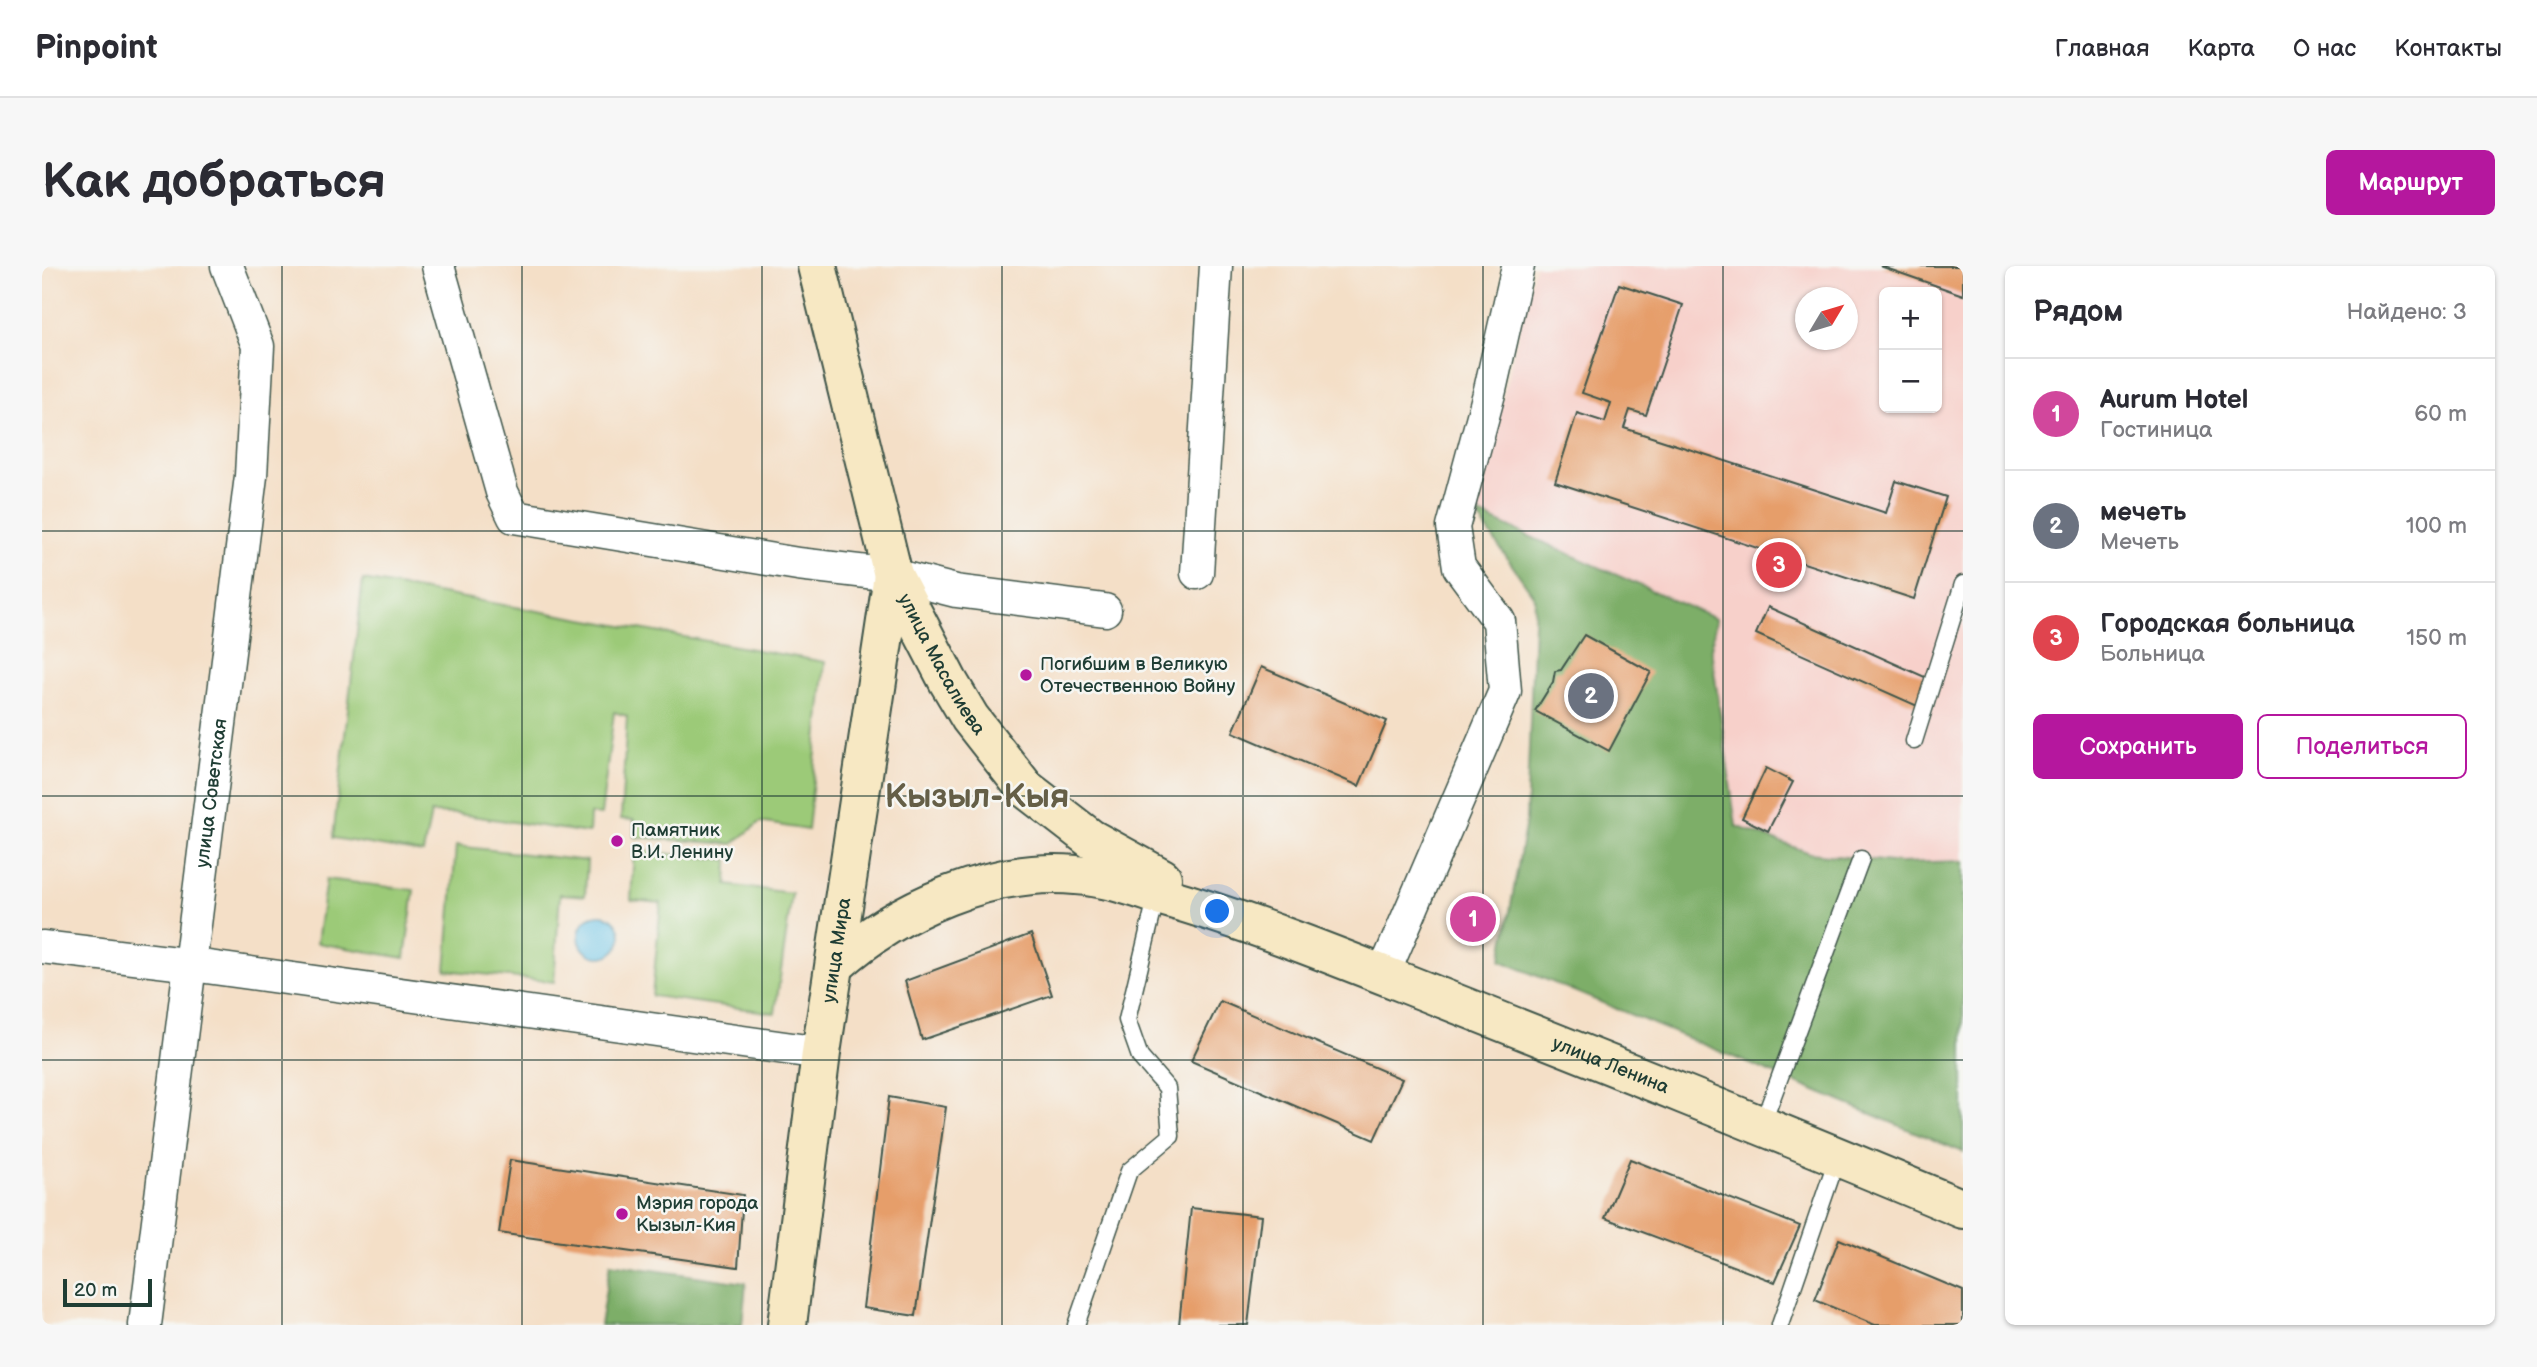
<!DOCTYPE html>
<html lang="ru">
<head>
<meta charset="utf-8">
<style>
	:root { --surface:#fff; --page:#f7f7f7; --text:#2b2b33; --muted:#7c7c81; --line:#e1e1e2; --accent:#b5179e }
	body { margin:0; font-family:"Balsamiq Sans",sans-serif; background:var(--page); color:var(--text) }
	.controls { position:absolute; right:21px; top:21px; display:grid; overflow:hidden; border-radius:10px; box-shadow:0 2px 5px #0004 }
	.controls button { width:63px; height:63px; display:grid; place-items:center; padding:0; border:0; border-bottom:2px solid var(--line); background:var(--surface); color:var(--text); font:35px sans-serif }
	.compass { position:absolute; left:1753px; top:21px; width:63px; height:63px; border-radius:50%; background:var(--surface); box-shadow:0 2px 5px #0004; rotate:52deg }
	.scale { position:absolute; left:21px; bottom:18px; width:89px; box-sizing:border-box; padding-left:7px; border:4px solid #1f3d34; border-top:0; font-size:19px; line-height:24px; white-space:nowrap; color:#1f3d34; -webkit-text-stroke:5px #f6f6f2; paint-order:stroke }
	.you { position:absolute; left:1176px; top:646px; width:24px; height:24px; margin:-18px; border:5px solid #fff; border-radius:50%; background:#1a73e8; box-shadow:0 0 0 10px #1a73e833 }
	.badge { display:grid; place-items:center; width:46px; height:46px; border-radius:50%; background:var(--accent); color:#fff; font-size:23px; font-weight:700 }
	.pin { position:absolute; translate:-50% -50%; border:4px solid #fff; box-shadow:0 2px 7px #0006 }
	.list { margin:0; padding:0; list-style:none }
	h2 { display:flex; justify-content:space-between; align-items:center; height:91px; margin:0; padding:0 28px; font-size:30px }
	h2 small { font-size:23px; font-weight:400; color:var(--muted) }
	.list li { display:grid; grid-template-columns:46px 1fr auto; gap:21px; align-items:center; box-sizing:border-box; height:112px; padding:0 28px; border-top:2px solid var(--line) }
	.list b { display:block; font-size:26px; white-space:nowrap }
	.list p { margin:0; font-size:23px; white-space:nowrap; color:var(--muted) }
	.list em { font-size:23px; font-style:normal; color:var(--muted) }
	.actions { display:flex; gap:14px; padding:21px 28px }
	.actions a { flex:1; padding:16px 0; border:2px solid var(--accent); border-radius:10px; text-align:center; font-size:24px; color:var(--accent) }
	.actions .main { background:var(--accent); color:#fff }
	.map { position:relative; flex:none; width:1921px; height:1059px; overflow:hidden; border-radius:10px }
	header { display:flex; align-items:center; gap:42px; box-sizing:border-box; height:98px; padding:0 35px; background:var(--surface); border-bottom:2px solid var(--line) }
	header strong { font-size:33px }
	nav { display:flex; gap:38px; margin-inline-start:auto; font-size:24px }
	.intro { display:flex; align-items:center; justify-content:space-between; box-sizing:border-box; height:168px; padding:0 42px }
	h1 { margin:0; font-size:49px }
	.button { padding:18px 32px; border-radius:10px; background:var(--accent); color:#fff; font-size:24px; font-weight:700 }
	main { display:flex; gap:42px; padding:0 42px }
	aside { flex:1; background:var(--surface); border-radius:10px; box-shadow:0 2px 5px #0004 }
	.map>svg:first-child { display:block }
	.built { fill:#f7d0ca; fill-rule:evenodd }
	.green { fill:#9cca78; stroke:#5e8456; stroke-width:2 }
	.forest { fill:#7dae68; stroke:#4e764e; stroke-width:2 }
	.water { fill:#69c3e7; stroke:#44808e; stroke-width:2 }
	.building { fill:#e69e6a }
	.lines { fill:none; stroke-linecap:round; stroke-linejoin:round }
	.service-casing { stroke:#3f554a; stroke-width:19 }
	.minor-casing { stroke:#3f554a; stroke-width:35 }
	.secondary-casing { stroke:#3f554a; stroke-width:42 }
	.service { stroke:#fff; stroke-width:16 }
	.minor { stroke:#fff; stroke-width:32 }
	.secondary { stroke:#f7e8c3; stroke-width:38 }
	.grid { fill:none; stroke:#1f3d34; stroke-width:2; stroke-opacity:0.55 }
	.poi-dot { fill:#b5179e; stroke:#f6f6f2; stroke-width:2.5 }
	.labels { text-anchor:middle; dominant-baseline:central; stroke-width:5; stroke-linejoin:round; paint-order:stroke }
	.street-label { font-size:19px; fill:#1f3d34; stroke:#f6f6f2 }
	.poi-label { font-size:19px; fill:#1f3d34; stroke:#f6f6f2; text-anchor:start }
	.town-label { font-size:33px; font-weight:bold; fill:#655f47; stroke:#f6f6f2 }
</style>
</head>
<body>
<header>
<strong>Pinpoint</strong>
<nav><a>Главная</a><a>Карта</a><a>О нас</a><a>Контакты</a></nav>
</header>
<div class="intro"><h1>Как добраться</h1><a class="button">Маршрут</a></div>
<main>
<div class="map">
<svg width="1921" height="1059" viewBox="0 0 1921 1059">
	<rect width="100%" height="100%" fill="#f6f6f2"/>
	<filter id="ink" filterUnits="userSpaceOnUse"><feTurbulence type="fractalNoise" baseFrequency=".0143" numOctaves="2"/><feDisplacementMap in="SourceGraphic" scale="14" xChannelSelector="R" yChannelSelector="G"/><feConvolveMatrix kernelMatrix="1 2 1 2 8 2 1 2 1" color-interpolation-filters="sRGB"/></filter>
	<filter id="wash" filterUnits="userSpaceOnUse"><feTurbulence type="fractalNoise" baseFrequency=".00686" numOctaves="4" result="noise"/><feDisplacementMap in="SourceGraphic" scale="28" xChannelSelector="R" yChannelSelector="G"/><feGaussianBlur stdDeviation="1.57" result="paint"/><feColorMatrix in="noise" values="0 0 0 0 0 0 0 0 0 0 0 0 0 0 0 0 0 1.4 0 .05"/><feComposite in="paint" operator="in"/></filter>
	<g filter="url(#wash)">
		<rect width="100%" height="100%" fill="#f4dfc7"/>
		<path class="built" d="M1493,0H1921V595L1858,597L1768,587L1694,560L1669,383L1674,353L1433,246ZM1842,26H1895V142H1842ZM1764,32H1806V74H1764Z"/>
		<path class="green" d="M321,314L783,396L766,564L718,556L691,578L592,571V554L579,553L585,450L572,446L559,549L548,548L547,567L416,548L389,547L381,587L291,572Z
			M414,580L545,595L543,630L518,628L512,716L404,704Z
			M592,584L686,594L685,619L750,627L733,747L610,730L619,637L589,634Z
			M284,613L372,624L363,692L275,677Z"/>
		<path class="forest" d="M1433,246L1674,353L1669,383L1694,560L1768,587L1858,597L1921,595V886L1459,695L1484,555L1493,332Z
			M568,998L704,1017L700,1059H558Z"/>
		<path class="water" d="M537 670a21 21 0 1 1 42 0a21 21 0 1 1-42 0Z"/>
		<g id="blocks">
			<path class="building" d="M1838,0H1921V29Z
				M1577,18L1641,39L1604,149L1588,144L1582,162L1844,247L1854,215L1904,231L1872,333L1513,216L1535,147L1563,156L1569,137L1540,127Z
				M1726,341L1894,416L1882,443L1714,368Z
				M1542,369L1609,406L1567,485L1493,445L1511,416L1513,405L1519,404Z
				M1219,401L1345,455L1317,520L1191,466Z
				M1724,502L1751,516L1726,565L1700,552Z
				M989,668L1010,729L880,774L863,715Z
				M1178,735L1360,813L1332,874L1149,795Z
				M847,831L904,841L874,1050L821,1042Z
				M1588,893L1758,960L1733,1016L1563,952Z
				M468,894L701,929L696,1001L457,967Z
				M1149,942L1219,950L1206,1059H1137Z
				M1797,973L1921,1025V1059H1833L1773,1034Z"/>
		</g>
	</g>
	<g filter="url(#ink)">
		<use href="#blocks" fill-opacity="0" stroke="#3f554a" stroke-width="2"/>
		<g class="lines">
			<g class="service-casing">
				<path id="service" d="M1872,475L1921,318
					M1720,859L1819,593
					M1034,1059L1087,905L1129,870L1125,822L1098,791L1085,754L1115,628
					M1738,1059L1796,890"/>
			</g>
			<g class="minor-casing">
				<g id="minor">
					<path d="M396,0L460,226L472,251L756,298L851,309L914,325L1063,344"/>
					<path d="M1155,307L1174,0"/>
					<path d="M0,681L151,699L779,787"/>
					<path d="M1341,709L1463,425L1457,355L1417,301L1411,261L1448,124L1476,0"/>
					<path id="s1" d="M103,1059L209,210L216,80L185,0"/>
				</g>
			</g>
			<g class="secondary-casing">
				<g id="secondary">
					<path id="s2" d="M775,0L851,309L906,415L928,452L983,522L1049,573L1120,612"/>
					<path id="s3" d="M794,698C855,643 950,601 1034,609C1063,611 1089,620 1116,629C1200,653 1281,685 1362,717C1549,791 1736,865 1921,943"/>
					<path id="s4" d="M745,1059L779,787L851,309"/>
				</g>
			</g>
			<use href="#service" class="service"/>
			<use href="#minor" class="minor"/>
			<use href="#secondary" class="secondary"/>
		</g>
	</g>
	<path class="grid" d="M240,0V1059M480,0V1059M720,0V1059M960,0V1059M1201,0V1059M1441,0V1059M1681,0V1059M0,265H1921M0,530H1921M0,794H1921"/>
	<g class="poi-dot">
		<circle cx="984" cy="409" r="7"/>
		<circle cx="575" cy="575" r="7"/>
		<circle cx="580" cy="948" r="7"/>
	</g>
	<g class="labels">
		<g class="street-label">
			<text stroke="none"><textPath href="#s2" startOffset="420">улица Масалиева</textPath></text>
			<text stroke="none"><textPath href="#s1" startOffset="536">улица Советская</textPath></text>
			<text stroke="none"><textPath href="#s4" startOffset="378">улица Мира</textPath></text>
			<text stroke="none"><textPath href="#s3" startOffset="831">улица Ленина</textPath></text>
		</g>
		<g class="poi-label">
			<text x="998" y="398">Погибшим в Великую<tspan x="998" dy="22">Отечественною Войну</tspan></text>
			<text x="589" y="564">Памятник<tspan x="589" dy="22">В.И. Ленину</tspan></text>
			<text x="594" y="937">Мэрия города<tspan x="594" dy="22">Кызыл-Кия</tspan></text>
		</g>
		<g class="town-label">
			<text x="935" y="531">Кызыл-Кыя</text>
		</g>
	</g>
</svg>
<div class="controls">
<button>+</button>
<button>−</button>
</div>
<svg class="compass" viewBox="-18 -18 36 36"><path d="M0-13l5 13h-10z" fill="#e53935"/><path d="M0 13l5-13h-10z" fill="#7c7c81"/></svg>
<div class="scale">20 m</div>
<div class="you"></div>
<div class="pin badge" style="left:1431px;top:653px;background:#d1479c">1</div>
<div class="pin badge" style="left:1549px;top:430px;background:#6b7280">2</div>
<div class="pin badge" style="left:1737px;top:299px;background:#e0444e">3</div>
</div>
<aside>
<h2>Рядом<small>Найдено: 3</small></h2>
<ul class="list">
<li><span class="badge" style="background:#d1479c">1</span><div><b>Aurum Hotel</b><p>Гостиница</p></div><em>60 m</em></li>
<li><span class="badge" style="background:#6b7280">2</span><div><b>мечеть</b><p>Мечеть</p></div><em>100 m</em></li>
<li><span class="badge" style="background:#e0444e">3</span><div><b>Городская больница</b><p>Больница</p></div><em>150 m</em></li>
</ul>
<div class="actions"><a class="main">Сохранить</a><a>Поделиться</a></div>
</aside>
</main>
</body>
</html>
